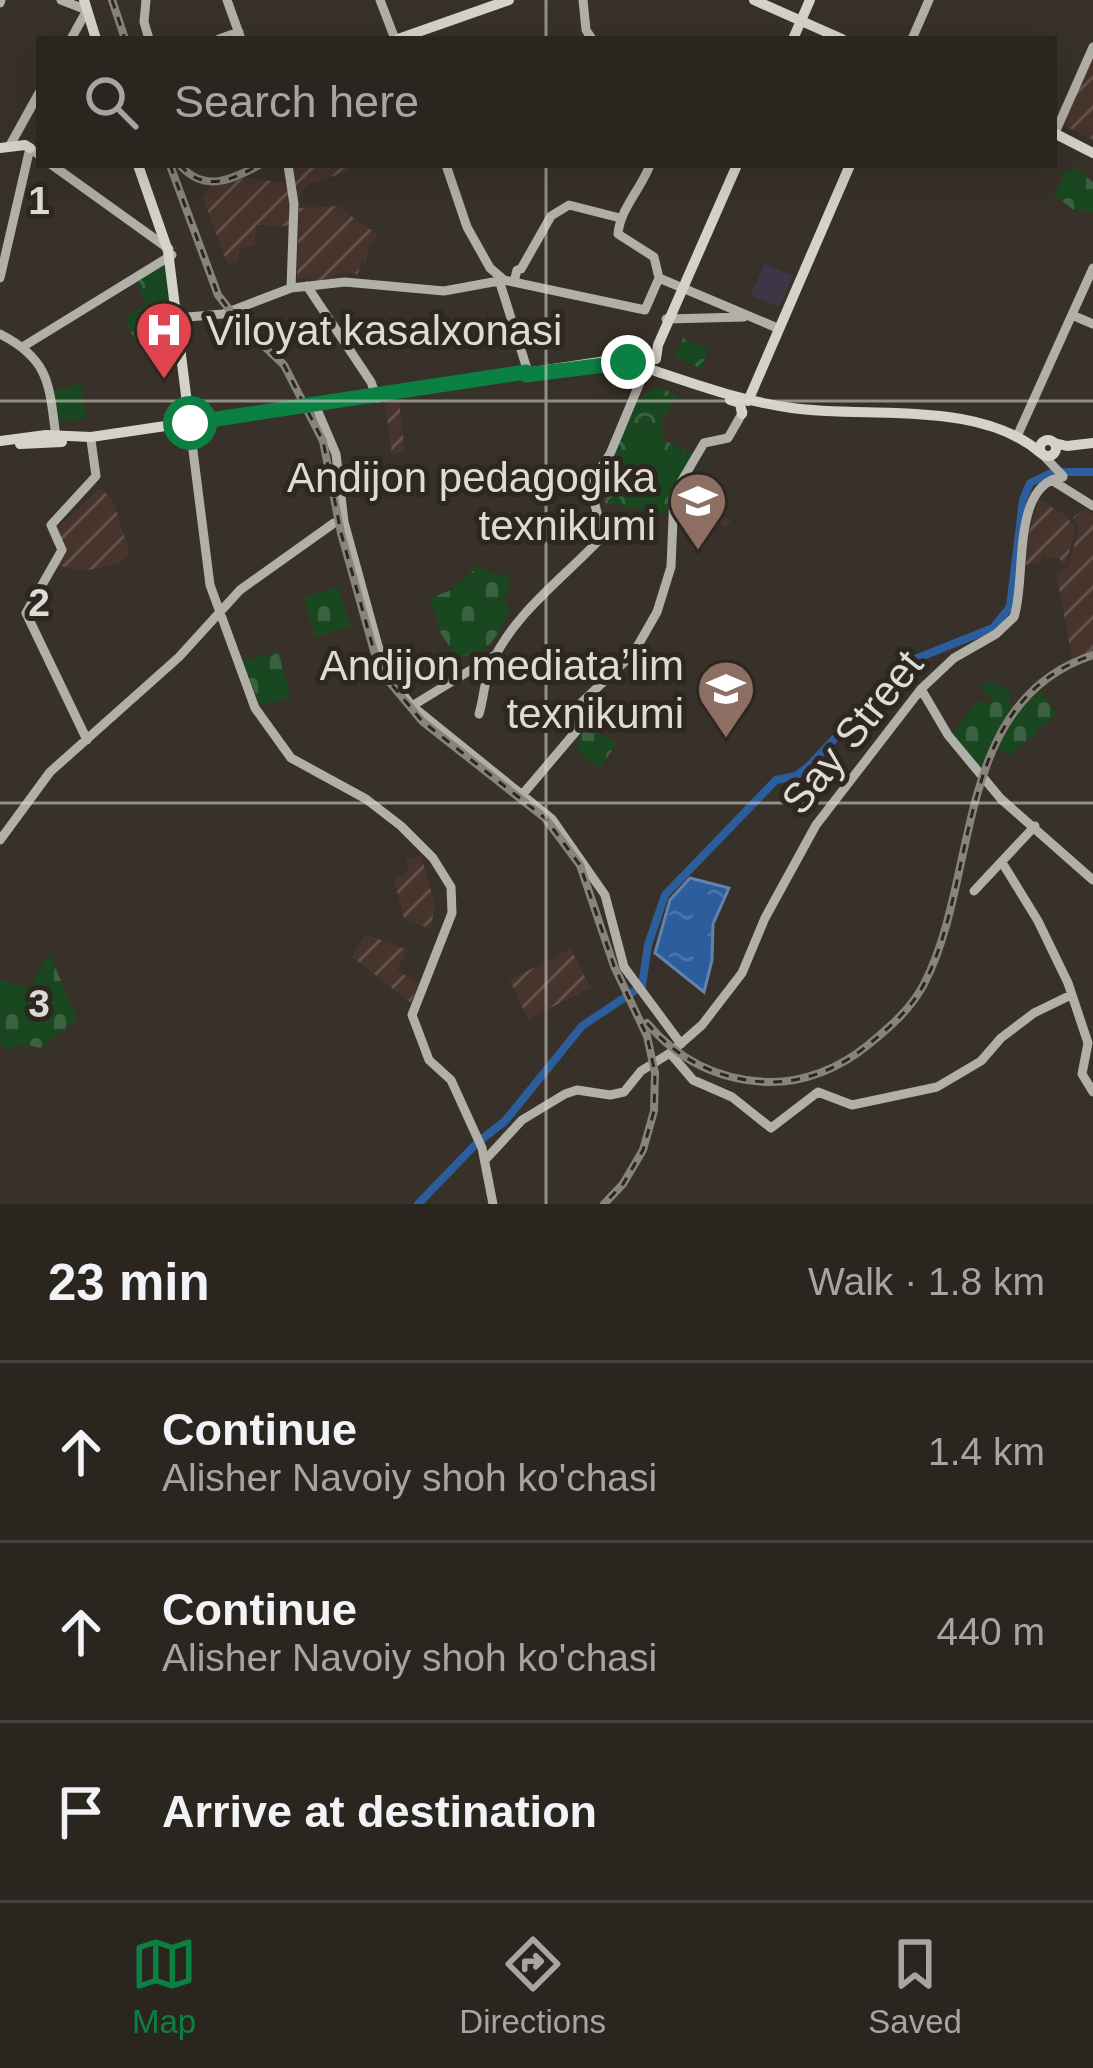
<!DOCTYPE html>
<html lang="en">
<head>
<meta charset="utf-8">
<style>
	:root { --surface:#2a251f; --page:#36312c; --text:#f1f3f6; --muted:#a5a5a4; --line:#46423d; --accent:#0b8043 }
	body { margin:0; font-family:Arial,sans-serif; background:var(--page); color:var(--text) }
	.stop { position:absolute; width:36px; height:36px; margin:-27px; border:9px solid #0b8043; border-radius:50%; background:#fff }
	.stop.end { background:#0b8043; border-color:#fff; box-shadow:0 3px 12px #0008 }
	.list { margin:0; padding:0; list-style:none }
	h2 { display:flex; justify-content:space-between; align-items:center; height:156px; margin:0; padding:0 48px; font-size:51px }
	h2 small { font-size:39px; font-weight:400; color:var(--muted) }
	.list li { display:grid; grid-template-columns:78px 1fr auto; gap:36px; align-items:center; box-sizing:border-box; height:180px; padding:0 48px; border-top:3px solid var(--line) }
	.list b { display:block; font-size:45px; white-space:nowrap }
	.list p { margin:0; font-size:39px; white-space:nowrap; color:var(--muted) }
	.list em { font-size:39px; font-style:normal; color:var(--muted) }
	.icon { flex:none; width:66px; height:66px; fill:none; stroke:currentColor; stroke-width:2; stroke-linecap:round; stroke-linejoin:round }
	.map { position:relative; flex:none; width:1093px; height:1204px; overflow:hidden }
	.search { position:absolute; background:var(--surface); box-shadow:0 12px 48px #0002; left:36px; right:36px; top:36px; height:132px; display:flex; align-items:center; gap:30px; box-sizing:border-box; padding:0 42px; border-radius:0px; color:var(--muted); font-size:45px }
	.sheet { height:696px; background:var(--surface) }
	nav { display:flex; justify-content:space-around; align-items:center; box-sizing:border-box; height:168px; border-top:3px solid var(--line); background:var(--surface); font-size:33px; color:var(--muted) }
	nav a { display:grid; justify-items:center; gap:6px }
	nav .on { color:var(--accent) }
	.map>svg:first-child { display:block }
	.commercial { fill:#3c3647 }
	.industrial { fill:url(#industrial-furrows) }
	.cemetery { fill:url(#cemetery-stones) }
	.park { fill:url(#park-crowns) }
	.pitch { fill:#194820 }
	.water { fill:url(#water-ripples); stroke:#6183ae; stroke-width:3 }
	.lines { fill:none; stroke-linecap:round; stroke-linejoin:round }
	.river { stroke:#2c5e9e; stroke-width:8 }
	.secondary { stroke:#b1b0a8; stroke-width:9 }
	.primary { stroke:#d5d3c9; stroke-width:10 }
	.rail-casing { stroke:#89837d; stroke-width:8 }
	.rail { stroke:#2d2720; stroke-width:3; stroke-dasharray:9; stroke-linecap:butt }
	.route { stroke:#0b8043; stroke-width:15 }
	.grid { fill:none; stroke:#dedad5; stroke-width:3; stroke-opacity:0.55 }
	.labels { text-anchor:middle; dominant-baseline:central; stroke-width:10; stroke-linejoin:round; paint-order:stroke }
	.poi-label { font-size:42px; fill:#dedad5; stroke:#2d2720; text-anchor:end }
	.street-label { font-size:42px; fill:#dedad5; stroke:#2d2720 }
	.grid-label { font-size:39px; text-anchor:middle; font-weight:bold; fill:#dedad5; stroke:#2d2720; stroke-width:10; stroke-linejoin:round; paint-order:stroke }
</style>
</head>
<body>
<div class="map">
<svg width="1093" height="1204" viewBox="0 0 1093 1204">
	<defs>
		<pattern id="industrial-furrows" width="10" height="10" patternUnits="userSpaceOnUse" patternTransform="scale(3)"><rect width="10" height="10" fill="#47352d"/><path d="M-1 1l2-2M0 10L10 0M9 11l2-2" fill="none" stroke="#61524b"/></pattern>
		<pattern id="cemetery-stones" width="16" height="16" patternUnits="userSpaceOnUse" patternTransform="scale(3)"><rect width="16" height="16" fill="#194820"/><path d="M2 7V4a2 2 0 0 1 4 0v3zM10 15v-3a2 2 0 0 1 4 0v3z" fill="#3a6240"/></pattern>
		<pattern id="park-crowns" width="20" height="18" patternUnits="userSpaceOnUse" patternTransform="scale(3)"><rect width="20" height="18" fill="#194820"/><path d="M2 6a3 3 0 1 1 6 0M12 15a3 3 0 1 1 6 0" fill="none" stroke="#3a6240"/></pattern>
		<pattern id="water-ripples" width="26" height="14" patternUnits="userSpaceOnUse" patternTransform="scale(3)"><rect width="26" height="14" fill="#2c5e9e"/><path d="M2 4q2-2 4 0t4 0M15 11q2-2 4 0t4 0" fill="none" stroke="#4a74ab"/></pattern>
	</defs>
	<rect width="100%" height="100%" fill="#383129"/>
	<path class="commercial" d="M765,264L793,276L779,307L750,295Z"/>
	<path class="industrial" d="M1093,50V140L1061,124Z
		M290,165H347L348,171L307,185L299,198L294,199L295,174Z
		M246,178L290,183L289,226L256,225L255,245L240,250L237,264L232,262L229,268L203,198L212,184Z
		M337,206L376,233L377,241L369,244L366,263L361,262L358,274L342,272L334,275V279L311,282L310,277L297,278L299,208Z
		M399,402L405,452L392,454L385,404Z
		M693,489L704,497L711,492L720,500L727,511L724,516L731,520L726,527L717,522L714,527L701,517L694,526L680,520Z
		M98,490H103L113,501L130,554L118,564L83,571L56,565L64,547L56,529Z
		M1039,500L1067,516L1075,529L1065,567L1059,558L1042,556L1041,562L1026,565L1025,545Z
		M1085,509L1093,514V652L1072,657L1056,573L1068,568L1079,529L1073,517Z
		M421,855L435,905L431,929L404,918L394,880L409,871L406,860Z
		M365,934L407,950L397,971L419,982L411,1003L352,957Z
		M571,949L591,988L528,1019L510,980Z"/>
	<path class="cemetery" d="M1077,169L1093,182V212L1072,209L1053,194L1064,179L1062,174L1067,170Z
		M479,566L496,576L503,573L510,578V591L503,599L509,608C498,637 489,656 456,656L441,634L430,598L451,590Z
		M339,587L350,627L315,637L304,597Z
		M278,652L291,697L260,705L242,661Z
		M991,679L997,687L1001,685L1012,693L1008,701L1012,705L992,743L983,772L951,735L978,701L988,704L993,701L981,688Z
		M1041,691L1056,714L1009,756L996,746L1031,695L1034,698Z
		M587,706L602,735L617,744L599,768L577,750Z
		M50,955L77,1019L40,1048L25,1044L5,1050L0,1041V980L31,989L42,964Z"/>
	<path class="park" d="M166,263L174,329L135,342L125,319L146,304L136,281Z
		M683,338L707,349L702,369L674,357Z
		M658,387L679,396L662,418L663,440L694,454L669,495L667,514L605,503C610,464 619,402 658,387Z"/>
	<path class="pitch" d="M81,383L86,419L56,421L53,391Z"/>
	<path class="water" d="M690,878L729,888L713,924L712,960L704,992L655,953L670,900Z"/>
	<g class="lines">
		<path class="river" d="M418,1204L477,1143L505,1121L582,1026L642,986L648,945L665,895L776,780L796,776L809,766L905,663L993,628L1010,607L1023,500L1030,483L1053,472H1093"/>
		<path class="secondary" d="M61,0L87,10L71,39
			M146,0L144,22L149,39
			M227,0L241,39
			M380,0L395,39
			M583,0L586,30L592,39
			M0,3L1,0
			M219,39L239,32
			M912,39L929,0
			M1054,135L1093,47
			M9,147L39,93
			M52,165L169,249
			M288,165L294,204L291,288
			M446,165L467,227L490,268L504,280
			M650,165C641,189 620,209 618,234L654,257L659,278
			M0,278L30,148L39,155
			M499,280L529,375
			M514,282L517,270L521,269L551,216L569,205L620,218
			M307,286L371,382L377,398
			M1072,315L1093,324
			M176,318L223,314L291,288L345,282L444,291L504,280L645,310L659,278L775,327
			M666,319L744,317
			M0,334C51,360 49,386 56,437
			M24,346L172,255
			M316,407L336,454L344,522L378,646L395,684L412,706L552,819L605,895L624,967L681,1044
			M190,427L210,585L255,708L291,758L366,799L401,826L433,858L451,887L452,913L412,1015L429,1060L451,1080L482,1148L493,1204
			M1019,432L1093,268
			M1042,454L1063,476
			M1053,481L1093,506
			M921,689L948,735L1001,799L1093,880
			M412,706L495,655
			M479,714C484,698 484,681 490,667C513,613 564,578 603,536L590,485L610,454L646,368
			M87,740L26,613L62,550L51,525L96,476L91,440
			M522,795L578,729L582,702L633,654L657,612L671,567L674,494L704,443L728,438L743,412
			M0,840L50,772L179,657L240,590L334,523L344,522
			M1003,864L1038,921L1068,983L1088,1043L1082,1074L1093,1092
			M974,891L1035,826
			M670,1053L693,1080L732,1097L771,1128L818,1092L852,1105L937,1087L981,1061L1001,1038L1034,1013L1071,995
			M486,1159L522,1120L565,1094L577,1090L610,1095L624,1092L641,1071L670,1053L702,1025L742,973L765,918L816,825L921,689L954,658L996,634L1014,617C1027,580 1010,483 1063,477"/>
		<path class="primary" d="M84,0L96,39
			M754,0L842,39
			M398,39L509,0
			M793,39L810,0
			M1054,133L1093,153
			M0,148L25,145L30,148
			M138,165L168,251L190,427
			M656,359L658,345L737,165
			M620,362L646,368
			M649,369C697,385 741,401 792,408C871,419 980,399 1042,454
			M730,400L740,403L742,414
			M748,401L850,165
			M1040 448a8 8 0 1 1 16 0a8 8 0 1 1-16 0Z
			M0,441L46,435L91,437L647,355
			M1054,443L1067,446L1093,443
			M20,444L62,442"/>
		<g class="rail-casing">
			<path id="rail" d="M112,0L125,39
				M170,165L218,295L240,323L284,365L323,441L341,533L374,651L387,679L422,721L545,818L580,865L614,966L647,1036L655,1073L654,1111L643,1150L623,1184L604,1204
				M180,165C204,193 232,180 259,165
				M647,1023C678,1060 719,1080 767,1082C804,1083 840,1068 868,1045C890,1027 911,1009 924,984C980,876 952,701 1093,655"/>
		</g>
		<use href="#rail" class="rail"/>
	</g>
	<g class="lines">
		<path class="route" d="M190,423L526,372V375L628,362"/>
	</g>
	<path class="grid" d="M546,0V39M546,165V1204M0,401H1093M0,803H1093"/>
	<defs>
		<g id="hospital-pin" transform="scale(3)"><path d="M0 17L-7.5 6A9.5 9.5 0 1 1 7.5 6Z" fill="#e0444e" stroke="#2d2720"/><path d="M-5-5h3v3.5h4V-5h3V5h-3V1.5h-4V5h-3Z" fill="#fff"/></g>
		<g id="university-pin" transform="scale(3)"><path d="M0 17L-7.5 6A9.5 9.5 0 1 1 7.5 6Z" fill="#8d6e63" stroke="#2d2720"/><path d="M0-5L7-2L0 1L-7-2ZM-4 1L0 2.5L4 1V4Q0 6-4 4Z" fill="#fff"/></g>
	</defs>
	<g fill-rule="evenodd">
		<use href="#hospital-pin" x="164" y="330"/>
		<use href="#university-pin" x="698" y="501"/>
		<use href="#university-pin" x="726" y="689"/>
	</g>
	<g class="labels">
		<g class="poi-label">
			<text x="206" y="330" text-anchor="start">Viloyat kasalxonasi</text>
			<text x="656" y="477">Andijon pedagogika<tspan x="656" dy="48">texnikumi</tspan></text>
			<text x="684" y="665">Andijon mediataʼlim<tspan x="684" dy="48">texnikumi</tspan></text>
		</g>
		<g class="street-label">
			<text transform="translate(852 732) rotate(-51)">Say Street</text>
		</g>
	</g>
	<g class="grid-label">
		<text x="39" y="214">1</text>
		<text x="39" y="616">2</text>
		<text x="39" y="1017">3</text>
	</g>
</svg>
<div class="stop" style="left:190px;top:423px"></div>
<div class="stop end" style="left:628px;top:362px"></div>
<div class="search"><svg class="icon" aria-label="search" viewBox="0 0 24 24"><circle cx="10" cy="10" r="6"/><path d="M15 15l6 6"/></svg>Search here</div>
</div>
<section class="sheet">
<h2>23 min<small>Walk · 1.8 km</small></h2>
<ul class="list">
<li><svg class="icon" aria-label="ahead" viewBox="0 0 24 24"><path d="M12 20V5M6 11l6-6 6 6"/></svg><div><b>Continue</b><p>Alisher Navoiy shoh ko'chasi</p></div><em>1.4 km</em></li>
<li><svg class="icon" aria-label="ahead" viewBox="0 0 24 24"><path d="M12 20V5M6 11l6-6 6 6"/></svg><div><b>Continue</b><p>Alisher Navoiy shoh ko'chasi</p></div><em>440 m</em></li>
<li><svg class="icon" aria-label="arrive" viewBox="0 0 24 24"><path d="M6 21V4h12l-3 4 3 4H6"/></svg><div><b>Arrive at destination</b></div></li>
</ul>
</section>
<nav>
<a class="on"><svg class="icon" aria-label="map" viewBox="0 0 24 24"><path d="M3 6l6-2 6 2 6-2v14l-6 2-6-2-6 2zM9 4v14M15 6v14"/></svg>Map</a>
<a><svg class="icon" aria-label="directions" viewBox="0 0 24 24"><path d="M12 3l9 9-9 9-9-9zM9 14v-3h6M13 9l2 2-2 2"/></svg>Directions</a>
<a><svg class="icon" aria-label="saved" viewBox="0 0 24 24"><path d="M7 4h10v16l-5-4-5 4z"/></svg>Saved</a>
</nav>
</body>
</html>
